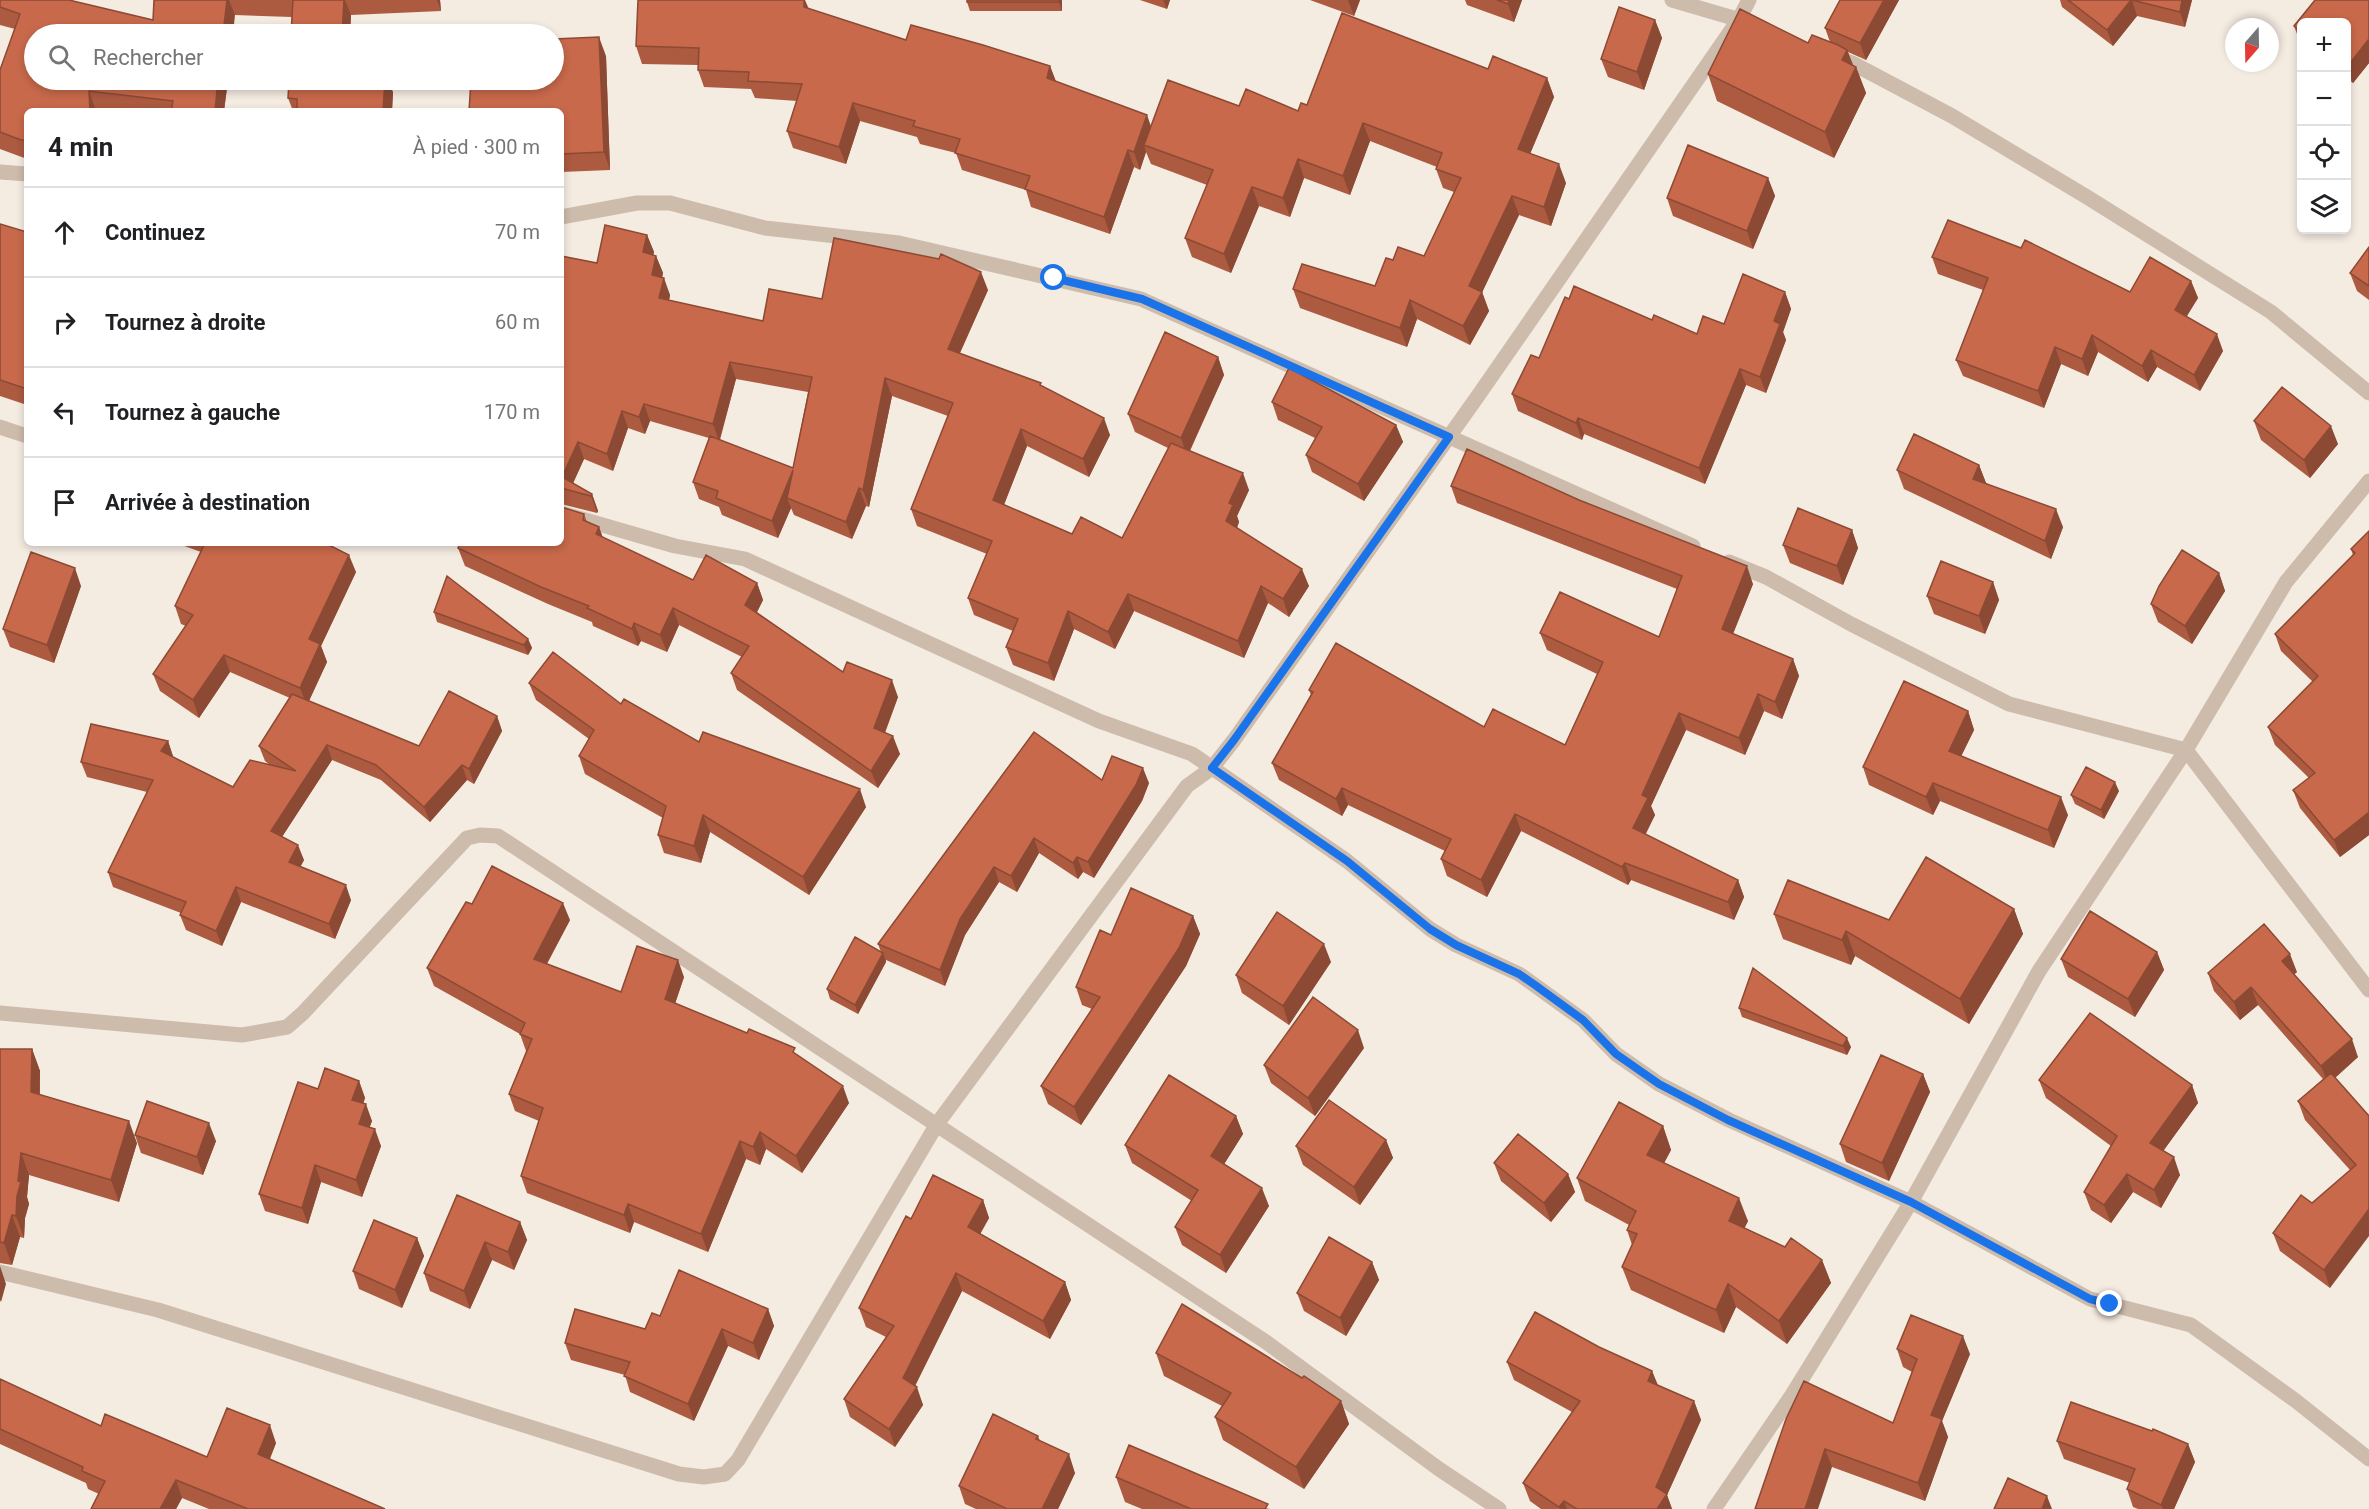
<!DOCTYPE html>
<html lang="fr">
<head>
<meta charset="utf-8">
<style>
	:root { --surface:#fff; --page:#f6f6f6; --text:#202124; --muted:#757577; --line:#e0e0e0 }
	body { margin:0; font-family:Roboto,sans-serif; background:var(--page); color:var(--text) }
	.controls { position:absolute; right:18px; top:18px; display:grid; overflow:hidden; border-radius:9px; box-shadow:0 3px 9px #0003 }
	.controls button { width:54px; height:54px; display:grid; place-items:center; padding:0; border:0; border-bottom:2px solid var(--line); background:var(--surface); color:var(--text); font:30px sans-serif }
	.compass { position:absolute; left:2225px; top:18px; width:54px; height:54px; border-radius:50%; background:var(--surface); box-shadow:0 3px 9px #0003; rotate:200deg }
	.stop { position:absolute; width:18px; height:18px; margin:-14px; border:4px solid #1a73e8; border-radius:50%; background:#fff }
	.stop.end { background:#1a73e8; border-color:#fff; box-shadow:0 2px 6px #0008 }
	.list { margin:0; padding:0; list-style:none }
	h2 { display:flex; justify-content:space-between; align-items:center; height:78px; margin:0; padding:0 24px; font-size:26px }
	h2 small { font-size:20px; font-weight:400; color:var(--muted) }
	.list li { display:grid; grid-template-columns:39px 1fr auto; gap:18px; align-items:center; box-sizing:border-box; height:90px; padding:0 24px; border-top:2px solid var(--line) }
	.list b { display:block; font-size:22px; white-space:nowrap }
	.list em { font-size:20px; font-style:normal; color:var(--muted) }
	.icon { flex:none; width:33px; height:33px; fill:none; stroke:currentColor; stroke-width:2; stroke-linecap:round; stroke-linejoin:round }
	.map { position:relative; flex:none; width:2369px; height:1509px; overflow:hidden }
	.search { position:absolute; background:var(--surface); box-shadow:0 3px 9px #0003; left:24px; top:24px; width:540px; height:66px; display:flex; align-items:center; gap:15px; box-sizing:border-box; padding:0 21px; border-radius:33px; color:var(--muted); font-size:22px }
	.panel { position:absolute; background:var(--surface); box-shadow:0 3px 9px #0003; left:24px; top:108px; width:540px; height:438px; border-radius:9px }
	.map>svg:first-child { display:block }
	.lines { fill:none; stroke-linecap:round; stroke-linejoin:round }
	.minor { stroke:#cdbbac; stroke-width:15 }
	.wall { fill:#ac5a40; fill-rule:evenodd }
	.shaded-wall { fill:#8c4a34 }
	.building { fill:#c8694b; stroke:#8c4a34; stroke-width:1.5 }
	.route { stroke:#1a73e8; stroke-width:8 }
</style>
</head>
<body>
<div class="map">
<svg width="2369" height="1509" viewBox="0 0 2369 1509">
	<rect width="100%" height="100%" fill="#f4ebe1"/>
	<g class="lines">
		<path class="minor" d="M1672,0L1747,22
			M1833,56L1852,63L1952,116L2087,197L2271,312L2369,393
			M0,172L27,174
			M561,217L637,203H670L765,228L899,243L1141,299L1693,546
			M0,427L27,436
			M561,513L675,546L745,559L1099,721L1192,754L1347,861L1430,929L1456,945L1519,974L1583,1020L1616,1054L1659,1084L1729,1120L1911,1202L2090,1299L2191,1325L2296,1401L2369,1459
			M1729,562L1766,577L1851,624L2009,704L2186,750L2369,990
			M0,1013L242,1035L287,1027L303,1013L467,838L480,835L498,836L1266,1342L1439,1469L1499,1509
			M0,1272L158,1310L679,1474L704,1477L725,1474L738,1460L937,1124L1187,786L1212,768L1234,740L1480,393L1739,19L1749,0
			M1714,1509L1792,1395L1911,1202L2039,971L2186,750L2286,582L2369,481"/>
	</g>
	<path class="wall" d="M0,0L153,20L154,0H440L441,11L351,15L350,34H291L292,17L235,15L34,80H228L224,111L96,110L27,111V159L0,149V70L15,29L0,25Z
		M1062,0V11H970L967,2Z
		M1140,0H1170L1167,9Z
		M1310,0H1360L1354,16Z
		M1465,0H1522L1514,22L1467,5Z
		M1840,0H1899L1866,60L1848,52L1853,65L1856,67L1866,93L1834,158L1717,101L1708,74L1808,43L1830,42L1825,28Z
		M2060,0H2192L2185,27L2137,16L2113,46L2062,7Z
		M2315,0H2369V63L2353,83L2346,78V22H2301V43L2300,42L2294,26Z
		M809,9L906,40L1050,66L1056,82L1151,126L1239,106L1298,111L1307,105L1488,69L1547,78L1554,97L1530,154L1566,183L1551,226L1519,215L1482,292L1489,311L1470,345L1417,319L1407,347L1300,308L1293,289L1375,286L1393,260L1424,256L1454,192L1443,188L1436,169L1437,167L1370,141L1350,195L1304,178L1290,217L1259,206L1231,273L1192,257L1185,238L1207,185L1151,164L1146,152L1140,170L1134,167L1110,234L1031,207L1026,190L962,170L956,153L920,144L917,137L860,121L846,164L793,148L787,131L797,101L755,98L751,89L704,87L698,70V65L642,64L636,46Z
		M1655,20L1662,38L1644,90L1608,77L1601,59Z
		M606,56L610,170L561,172V111L554,80Z
		M393,92L392,111H293L288,98Z
		M1768,178L1775,196L1753,249L1673,216L1667,198Z
		M0,224L27,232V405L0,396Z
		M647,235L654,252L653,255L656,256L663,273L662,277L670,295L669,300L763,321L822,299L988,290L960,353L1042,386L1110,435L1089,477L1027,446L1004,505L1072,534L1122,538L1168,448L1135,432L1128,414L1218,357L1224,375L1190,451L1249,490L1237,516L1239,522L1237,528L1309,586L1289,617L1268,603L1244,658L1134,611L1115,649L1074,629L1054,681L1013,665L1006,647L1013,631L974,615L968,598L987,554L917,526L911,509L948,416L892,396L869,507L866,506L852,539L794,515L791,508L778,538L722,515L719,507L699,499L693,482L709,438L650,421L645,434L628,428L613,471L584,459L573,483L592,494L598,511L597,513L561,504V256L597,263ZM736,379L808,392L793,468L720,440Z
		M2369,247V300L2357,291L2350,273Z
		M1932,257L2130,292L2191,281L2198,298L2186,316L2223,351L2200,391L2157,367L2148,382L2098,352L2088,376L2061,364L2044,408L1963,376L1956,360L1983,290L1938,274Z
		M1785,292L1791,309L1783,332L1786,340L1766,393L1746,385L1705,484L1584,434L1582,440L1518,411L1512,394L1539,358L1652,320L1697,334L1724,324Z
		M1272,402L1396,425L1403,442L1364,501L1312,472L1306,455L1315,438L1278,420Z
		M2254,421L2338,444L2310,478L2261,440Z
		M1979,465L1986,483L2063,527L2051,559L1904,489L1897,470Z
		M1451,486L1753,584L1733,634L1793,659L1799,676L1782,719L1764,711L1745,755L1686,730L1651,806L1655,815L1645,834L1738,880L1744,897L1734,920L1631,880L1628,885L1521,831L1487,897L1447,876L1441,859L1445,851L1348,805L1342,816L1279,780L1272,763L1311,695L1309,690L1565,745L1597,674L1547,650L1540,633L1659,637L1677,589L1457,503Z
		M584,514L587,522L599,527L603,538L693,580L757,583L763,600L757,612L843,672L898,697L885,733L900,754L878,788L737,690L731,673L742,657L679,625L667,652L641,641L638,646L593,626L592,622L548,604L465,566L458,548Z
		M1852,530L1858,548L1843,585L1790,563L1783,545Z
		M2369,531V835L2340,857L2300,808L2293,790L2309,778L2275,745L2268,727L2313,682L2281,651L2275,634L2353,555L2351,549Z
		M176,543H325L356,572L321,646L327,662L309,701L419,746L497,716L502,731L474,784L467,780L430,822L381,780L332,760L282,837L304,860L300,867L351,900L335,939L241,902L222,946L186,930L180,915L181,913L113,887L108,872L147,792L87,777L81,762L168,741L173,757L233,787L270,765L265,761L259,746L290,698L230,672L199,718L160,691L153,674L186,626L181,624L175,606L201,552Z
		M2219,573L2225,591L2192,644L2158,622L2151,604Z
		M1993,582L1999,600L1985,634L1934,614L1927,596Z
		M81,586L54,663L10,647L3,629Z
		M434,612L528,639L532,648L528,655L437,622Z
		M529,683L621,704L699,742L866,807L809,895L710,832L701,863L664,853L658,835L663,818L585,774L579,756L589,739L536,700Z
		M1968,711L1974,730L1961,756L2068,815L2054,848L1940,801L1933,815L1869,785L1863,767Z
		M1102,780L1149,783L1142,801L1094,878L1083,872L1078,879L1039,853L1017,892L999,882L965,935L945,986L886,960V962L858,1014L830,999L827,989L881,952L878,944Z
		M2119,791L2104,819L2075,804L2071,795Z
		M472,904L570,920L547,964L621,992L684,977L675,1003L797,1055L849,1103L802,1173L766,1149L760,1165L746,1159L708,1252L634,1222L630,1233L527,1193L521,1176L539,1121L515,1111L509,1094L526,1051L520,1034L434,986L427,968Z
		M2014,909L2023,934L1969,1024L1855,956L1851,965L1783,939L1774,914L1889,920Z
		M1193,916L1200,934L1186,966L1081,1125L1048,1104L1041,1086L1092,1009L1082,1005L1076,987L1111,935Z
		M2157,952L2164,970L2135,1017L2068,977L2061,959Z
		M1331,962L1289,1025L1242,993L1236,975Z
		M2297,972L2294,974L2358,1057L2335,1078L2369,1116L2330,1288L2280,1251L2273,1233L2312,1203L2350,1170L2305,1120L2298,1101L2323,1079L2258,1005L2240,1020L2214,991L2208,973Z
		M1739,1008L1851,1047L1847,1055L1742,1017Z
		M1364,1048L1315,1116L1271,1083L1264,1065Z
		M0,1049H32L40,1071V1095L137,1143L119,1202L29,1175L27,1197L29,1204L25,1218L24,1238L20,1237L12,1265L0,1263Z
		M1923,1074L1930,1092L1889,1181L1846,1162L1840,1144Z
		M2039,1080L2192,1085L2198,1103L2163,1151L2180,1175L2161,1208L2133,1192L2111,1223L2091,1210L2084,1192L2111,1146L2046,1098Z
		M359,1081L365,1098L363,1103L372,1121L369,1128L381,1146L362,1197L321,1182L308,1224L265,1211L259,1194Z
		M1236,1116L1243,1134L1224,1164L1269,1206L1226,1273L1182,1245L1175,1227L1192,1201L1132,1163L1125,1145Z
		M1663,1126L1671,1150L1664,1163L1748,1221L1744,1228L1785,1247L1822,1260L1831,1283L1787,1344L1736,1307L1724,1333L1631,1290L1622,1267L1632,1245L1627,1230L1629,1225L1585,1201L1577,1178Z
		M135,1135L216,1141L203,1175L141,1153Z
		M1386,1140L1393,1158L1360,1205L1303,1165L1296,1146Z
		M1494,1163L1568,1174L1575,1192L1551,1222L1501,1181Z
		M983,1200L989,1218L980,1234L1065,1282L1071,1300L1050,1339L962,1291L915,1386L923,1405L895,1447L850,1417L844,1399L886,1337L866,1327L859,1308L911,1219Z
		M520,1222L527,1240L514,1270L492,1260L470,1309L430,1291L424,1273Z
		M417,1238L424,1256L402,1308L359,1289L353,1271Z
		M1372,1262L1379,1280L1346,1336L1304,1311L1297,1293Z
		M768,1309L774,1326L759,1360L728,1346L694,1421L630,1392L625,1375L571,1360L565,1343L645,1329L660,1316Z
		M1599,1347L1652,1371L1658,1385L1694,1401L1701,1420L1667,1495L1672,1509H1541L1530,1501L1523,1483L1572,1412L1514,1380L1507,1362Z
		M1897,1349L1970,1354L1942,1421L1948,1437L1925,1501L1832,1467L1786,1419L1893,1423L1912,1372L1903,1367Z
		M1156,1353L1341,1401L1349,1424L1304,1489L1223,1440L1215,1417L1222,1406L1164,1376Z
		M0,1379L101,1426L207,1457L276,1443L270,1459L385,1509H209L182,1498L176,1509H91L99,1494L88,1489L86,1483L0,1444Z
		M1038,1436L1040,1441L1075,1473L1058,1509H976L965,1504L959,1486Z
		M2057,1441L2188,1444L2195,1462L2174,1509H2138L2133,1507L2127,1489L2130,1483L2064,1459Z
		M1116,1477L1270,1509H1142L1125,1502Z"/>
	<path class="shaded-wall" d="M227,0H229L235,15L233,34H223Z
		M344,0H345L351,15L350,34H342Z
		M437,0H440L441,11Z
		M804,0H805L811,14L804,7Z
		M1059,0H1062V11L1059,2Z
		M1163,0H1170L1167,9Z
		M1348,0H1360L1354,16Z
		M1509,0H1522L1514,22L1508,4Z
		M1884,0H1899L1866,60L1860,43Z
		M2132,0L2137,16L2113,46L2107,30Z
		M2182,0H2192L2185,27L2180,12Z
		M1655,20L1662,38L1644,90L1637,72Z
		M599,37L606,56L610,170L604,152Z
		M2369,39V63L2353,83L2347,67Z
		M1847,50L1855,70L1856,67L1866,93L1834,158L1825,132L1842,60Z
		M1050,66L1057,84L1047,78Z
		M1547,78L1554,97L1524,168L1518,149Z
		M218,80H228L224,111H215Z
		M385,80H388L393,92L392,111H383Z
		M89,91L96,111H90Z
		M853,103L860,121L846,164L839,147Z
		M1147,115L1153,132L1144,145L1146,152L1140,170L1134,152Z
		M1363,123L1370,141L1350,195L1343,176Z
		M1128,150L1134,167L1110,234L1104,217Z
		M1298,159L1304,178L1290,217L1283,198Z
		M1559,164L1566,183L1551,226L1544,207Z
		M1768,178L1775,196L1753,249L1747,231Z
		M1252,187L1259,206L1231,273L1224,254Z
		M1512,196L1519,215L1479,299L1482,292L1489,311L1470,345L1463,326L1469,286Z
		M647,235L654,252L650,270L643,252Z
		M656,256L663,273L659,292L652,275Z
		M981,272L988,290L954,366L948,349Z
		M664,278L670,295L666,316L659,298Z
		M2191,281L2198,298L2181,326L2175,310Z
		M1785,292L1791,309L1783,332L1786,340L1766,393L1760,377L1774,321Z
		M1410,300L1417,319L1407,347L1400,328Z
		M2217,334L2223,351L2200,391L2194,375Z
		M2092,335L2098,352L2088,376L2082,359Z
		M2055,347L2061,364L2044,408L2038,391Z
		M2151,350L2157,367L2148,382L2142,366Z
		M1218,357L1224,375L1187,456L1181,438Z
		M730,362L736,379L719,441L713,424Z
		M1740,369L1746,385L1705,484L1699,468Z
		M885,378L892,396L869,507L863,490Z
		M644,404L650,421L645,434L639,417Z
		M622,411L628,428L613,471L607,454Z
		M1104,418L1110,435L1089,477L1083,459Z
		M1578,418L1584,434L1582,440L1576,423Z
		M1396,425L1403,442L1364,501L1358,484Z
		M2331,426L2338,444L2310,478L2304,460Z
		M1021,429L1027,446L999,517L993,500Z
		M578,442L584,459L570,490L562,477Z
		M1979,465L1986,483L1979,497L1973,479Z
		M793,470L787,498L791,508L778,538L772,521Z
		M1243,473L1249,490L1237,516L1239,522L1232,539L1226,521L1229,503Z
		M859,488L866,506L852,539L846,522Z
		M592,494L598,511L597,513L591,496Z
		M2056,509L2063,527L2051,559L2045,541Z
		M599,527L605,544L596,534Z
		M1852,530L1858,548L1843,585L1837,566Z
		M349,555L356,572L321,646L327,662L307,705L300,688L309,639Z
		M1747,566L1753,584L1728,646L1722,629Z
		M75,568L81,586L54,663L47,645Z
		M1302,569L1309,586L1289,617L1283,599Z
		M2219,573L2225,591L2192,644L2185,626Z
		M1993,582L1999,600L1985,634L1979,616Z
		M757,583L763,600L752,622L745,605Z
		M1261,586L1268,603L1244,658L1238,641Z
		M1128,594L1134,611L1115,649L1108,632Z
		M673,608L679,625L667,652L660,635Z
		M1068,611L1074,629L1054,681L1048,663Z
		M634,623L641,641L638,646L632,629Z
		M528,639L532,648L528,655L524,645Z
		M224,655L230,672L199,718L193,700Z
		M1793,659L1799,676L1782,719L1775,702Z
		M892,680L898,697L880,745L874,728Z
		M1758,694L1764,711L1745,755L1739,738Z
		M1968,711L1974,730L1955,769L1949,751Z
		M1679,713L1686,730L1651,806L1655,815L1640,846L1633,828L1642,795Z
		M497,716L502,731L474,784L469,769Z
		M893,736L900,754L878,788L871,771Z
		M168,741L173,756L167,766L161,751Z
		M327,745L332,760L276,846L271,831Z
		M462,765L467,780L430,822L424,807Z
		M1143,768L1149,783L1142,801L1094,878L1088,862Z
		M2115,782L2119,791L2104,819L2101,810Z
		M1933,783L1940,801L1933,815L1926,797Z
		M1342,788L1348,805L1342,816L1336,799Z
		M860,789L866,807L809,895L803,877Z
		M2061,797L2068,815L2054,848L2048,830Z
		M2368,813L2369,816V835L2340,857L2334,840Z
		M1515,814L1521,831L1487,897L1481,880Z
		M703,815L710,832L701,863L694,846Z
		M1034,838L1039,853L1017,892L1011,876Z
		M298,845L304,860L295,877L289,862Z
		M1077,857L1083,872L1078,879L1073,863Z
		M1625,863L1631,880L1628,885L1622,867Z
		M994,867L999,882L965,935L945,986L940,970L960,919Z
		M1738,880L1744,897L1734,920L1728,902Z
		M346,885L351,900L335,939L329,924Z
		M236,887L241,902L222,946L216,931Z
		M563,903L570,920L540,976L534,959Z
		M2014,909L2023,934L1969,1024L1960,999Z
		M1193,916L1200,934L1186,966L1081,1125L1074,1107Z
		M1846,931L1855,956L1851,965L1842,940Z
		M1324,944L1331,962L1289,1025L1283,1006Z
		M2157,952L2164,970L2135,1017L2128,999Z
		M883,953L886,962L858,1014L855,1005Z
		M2290,954L2297,972L2289,979L2282,961Z
		M678,960L684,977L671,1016L665,999Z
		M2251,987L2258,1005L2240,1020L2234,1002Z
		M1358,1030L1364,1048L1315,1116L1308,1098Z
		M1847,1038L1851,1047L1847,1055L1843,1046Z
		M2352,1039L2358,1057L2328,1084L2321,1066Z
		M32,1049L40,1071L39,1114L31,1092Z
		M1923,1074L1930,1092L1889,1181L1882,1163Z
		M359,1081L365,1098L359,1117L352,1100Z
		M2192,1085L2198,1103L2156,1161L2150,1143Z
		M843,1086L849,1103L802,1173L796,1156Z
		M366,1104L372,1121L365,1140L359,1124Z
		M1236,1116L1243,1134L1218,1174L1211,1156Z
		M129,1121L137,1143L119,1202L111,1180Z
		M209,1123L216,1141L203,1175L197,1157Z
		M1663,1126L1671,1150L1656,1178L1647,1155Z
		M375,1129L381,1146L362,1197L356,1180Z
		M760,1132L766,1149L760,1165L753,1147Z
		M1386,1140L1393,1158L1360,1205L1354,1187Z
		M740,1141L746,1159L708,1252L701,1234Z
		M21,1153L29,1175L27,1197L29,1204L25,1218L24,1238L16,1216Z
		M2174,1157L2180,1175L2161,1208L2154,1190Z
		M315,1165L321,1182L308,1224L302,1208Z
		M1568,1174L1575,1192L1551,1222L1544,1203Z
		M2127,1174L2133,1192L2111,1223L2104,1205Z
		M1262,1188L1269,1206L1226,1273L1220,1255Z
		M1739,1198L1748,1221L1737,1244L1729,1221Z
		M983,1200L989,1218L974,1245L968,1227Z
		M628,1204L634,1222L630,1233L624,1215Z
		M2369,1209V1236L2330,1288L2324,1270Z
		M12,1215L20,1237L12,1265L4,1243Z
		M520,1222L527,1240L514,1270L508,1252Z
		M417,1238L424,1256L402,1308L395,1290Z
		M485,1242L492,1260L470,1309L464,1291Z
		M1822,1260L1831,1283L1787,1344L1779,1321Z
		M1372,1262L1379,1280L1346,1336L1340,1318Z
		M0,1266L6,1284L1,1302L0,1300Z
		M956,1273L962,1291L910,1396L903,1378Z
		M1065,1282L1071,1300L1050,1339L1043,1321Z
		M1728,1284L1736,1307L1724,1333L1716,1310Z
		M768,1309L774,1326L759,1360L753,1343Z
		M722,1329L728,1346L694,1421L688,1404Z
		M1963,1336L1970,1354L1942,1421L1948,1437L1925,1501L1918,1483L1931,1415Z
		M1652,1371L1659,1389L1648,1381Z
		M917,1387L923,1405L895,1447L889,1429Z
		M1341,1401L1349,1424L1304,1489L1296,1467Z
		M1694,1401L1701,1420L1667,1495L1672,1509H1657L1656,1487Z
		M270,1425L276,1443L264,1472L258,1454Z
		M2188,1444L2195,1462L2174,1509H2163L2161,1505Z
		M1825,1449L1832,1467L1818,1509H1805Z
		M1069,1454L1075,1473L1058,1509H1042Z
		M176,1480L182,1498L176,1509H160Z
		M2047,1496L2052,1509H2042Z
		M1564,1501L1567,1509H1560L1559,1507Z"/>
	<path class="building" d="M0,0H69L153,20L154,0H227L223,34H34V80H218L215,111H171L173,101L89,91L90,111H27V140H21L0,132V70L20,14L0,7Z
		M293,0H344L342,34H291Z
		M638,0H804V7L906,40L911,25L983,45L1050,66L1047,78L1147,115L1134,152L1128,150L1104,217L1025,189L1030,176L955,153L960,139L913,126L915,121L853,103L839,147L787,131L802,84L748,81L749,72L698,70L699,48L636,46Z
		M967,0H1059V2H967Z
		M1497,0H1509L1508,4Z
		M1840,0H1884L1860,43L1825,28Z
		M2068,0H2131L2107,30Z
		M2132,0H2182L2180,12Z
		M2315,0H2369V39L2347,67L2346,66V22H2301V32L2294,26Z
		M1619,7L1655,20L1637,72L1601,59Z
		M1740,9L1808,43L1812,35L1838,45L1847,50L1842,60L1856,67L1825,132L1708,74Z
		M1342,13L1488,69L1493,56L1547,78L1518,149L1559,164L1544,207L1512,196L1469,286L1482,292L1463,326L1410,300L1400,328L1293,289L1302,264L1375,286L1386,258L1393,260L1398,247L1424,256L1461,178L1436,169L1442,153L1363,123L1343,176L1298,159L1283,198L1252,187L1224,254L1185,238L1213,170L1144,145L1168,80L1239,106L1246,89L1298,111L1301,103L1307,105Z
		M599,37L604,152L561,154V111H469L471,80H554V39Z
		M289,80H385L383,111H297V99L288,98Z
		M1688,145L1768,178L1747,231L1667,198Z
		M1948,220L2021,248L2025,240L2130,292L2150,257L2191,281L2175,310L2217,334L2194,375L2151,350L2142,366L2092,335L2082,359L2055,347L2038,391L1956,360L1988,278L1932,257Z
		M0,224L27,232V389L0,380Z
		M605,225L647,235L643,252L656,256L652,275L664,278L659,298L763,321L769,289L822,299L834,238L939,259L941,254L981,272L948,349L1041,383L1040,385L1104,418L1083,459L1021,429L993,500L1072,534L1081,517L1122,538L1171,443L1243,473L1229,503L1233,505L1226,521L1302,569L1283,599L1261,586L1238,641L1128,594L1108,632L1068,611L1048,663L1006,647L1018,619L968,598L992,541L911,509L953,403L885,378L863,490L859,488L846,522L787,498L793,470L772,521L716,498L718,491L693,482L710,436L793,468L812,377L730,362L713,424L644,404L639,417L622,411L607,454L578,442L562,477L592,494L591,496L561,488V256L597,263Z
		M2369,247V286L2350,273Z
		M1743,274L1785,292L1774,321L1780,324L1760,377L1740,369L1699,468L1578,418L1576,423L1512,394L1531,355L1539,358L1565,297L1569,299L1574,286L1652,320L1654,315L1697,334L1703,316L1724,324Z
		M1165,332L1218,357L1181,438L1128,414Z
		M1289,368L1396,425L1358,484L1306,455L1322,427L1272,402Z
		M2282,387L2331,426L2304,460L2254,421Z
		M1914,434L1979,465L1973,479L2056,509L2045,541L1897,470Z
		M1467,449L1579,500L1747,566L1722,629L1793,659L1775,702L1758,694L1739,738L1679,713L1642,795L1648,798L1633,828L1738,880L1728,902L1625,863L1622,867L1515,814L1481,880L1441,859L1451,839L1342,788L1336,799L1272,763L1313,692L1309,690L1336,643L1484,727L1493,709L1565,745L1603,662L1540,633L1560,592L1659,637L1682,576L1451,486Z
		M561,507L584,514L583,520L599,527L596,534L693,580L706,555L757,583L745,605L843,672L847,662L892,680L874,728L893,736L871,771L731,673L749,646L673,608L660,635L634,623L632,629L587,608L589,606L541,587L458,548L460,543H561Z
		M1798,508L1852,530L1837,566L1783,545Z
		M2369,531V814L2368,813L2334,840L2293,790L2315,773L2268,727L2318,676L2275,634L2355,553L2351,549Z
		M205,543H325L349,555L309,639L320,644L300,688L224,655L193,700L153,674L193,615L175,606Z
		M2182,550L2219,573L2185,626L2151,604L2159,586Z
		M31,552L75,568L47,645L3,629Z
		M1941,561L1993,582L1979,616L1927,596Z
		M447,576L528,639L524,645L434,612Z
		M553,652L621,704L624,699L699,742L703,732L860,789L803,877L703,815L694,846L658,835L666,806L579,756L594,730L529,683Z
		M1904,681L1968,711L1949,751L2061,797L2048,830L1933,783L1926,797L1863,767Z
		M449,691L497,716L469,769L462,765L424,807L376,765L327,745L271,831L298,845L289,862L346,885L329,924L236,887L216,931L180,915L186,902L108,872L153,780L81,762L91,724L168,741L161,751L233,787L250,760L296,771L259,746L292,694L419,746Z
		M1034,732L1102,780L1112,756L1143,768L1136,785L1088,862L1077,857L1073,863L1034,838L1011,876L994,867L960,919L940,970L878,944Z
		M2086,767L2115,782L2101,810L2071,795Z
		M1926,857L2014,909L1960,999L1846,931L1842,940L1774,914L1788,880L1889,920Z
		M492,866L563,903L534,959L621,992L637,946L678,960L665,999L747,1033L749,1029L795,1048L793,1052L843,1086L796,1156L760,1132L753,1147L740,1141L701,1234L628,1204L624,1215L521,1176L543,1108L509,1094L532,1039L520,1034L525,1023L427,968L466,902L472,904Z
		M1131,888L1193,916L1179,948L1074,1107L1041,1086L1100,997L1076,987L1100,930L1111,935Z
		M2090,911L2157,952L2128,999L2061,959Z
		M1277,912L1324,944L1283,1006L1236,975Z
		M2264,924L2290,954L2282,961L2352,1039L2321,1066L2251,987L2234,1002L2208,973Z
		M855,937L883,953L855,1005L827,989Z
		M1753,968L1847,1038L1843,1046L1739,1008Z
		M1313,997L1358,1030L1308,1098L1264,1065Z
		M2090,1013L2192,1085L2150,1143L2174,1157L2154,1190L2127,1174L2104,1205L2084,1192L2117,1136L2039,1080Z
		M0,1049H32L31,1092L129,1121L111,1180L21,1153L18,1181L21,1182L17,1196L16,1216L12,1215L4,1243L0,1242Z
		M1881,1055L1923,1074L1882,1163L1840,1144Z
		M325,1068L359,1081L352,1100L366,1104L359,1124L375,1129L356,1180L315,1165L302,1208L259,1194L298,1082L318,1089Z
		M2331,1073L2369,1116V1209L2324,1270L2273,1233L2301,1195L2312,1203L2356,1165L2298,1101Z
		M1169,1075L1236,1116L1211,1156L1262,1188L1220,1255L1175,1227L1198,1190L1125,1145Z
		M1329,1100L1386,1140L1354,1187L1296,1146Z
		M147,1101L209,1123L197,1157L135,1135Z
		M1619,1102L1663,1126L1647,1155L1739,1198L1729,1221L1785,1247L1791,1238L1822,1260L1779,1321L1728,1284L1716,1310L1622,1267L1637,1234L1627,1230L1636,1211L1577,1178Z
		M1518,1134L1568,1174L1544,1203L1494,1163Z
		M933,1175L983,1200L968,1227L1065,1282L1043,1321L956,1273L903,1378L917,1387L889,1429L844,1399L894,1326L859,1308L906,1216L911,1219Z
		M457,1195L520,1222L508,1252L485,1242L464,1291L424,1273Z
		M374,1220L417,1238L395,1290L353,1271Z
		M1329,1237L1372,1262L1340,1318L1297,1293Z
		M679,1270L768,1309L753,1343L722,1329L688,1404L624,1376L630,1362L565,1343L575,1309L645,1329L652,1313L660,1316Z
		M1182,1304L1302,1378L1304,1376L1341,1401L1296,1467L1215,1417L1231,1393L1156,1353Z
		M1535,1312L1599,1347L1652,1371L1648,1381L1694,1401L1656,1487L1667,1494L1657,1509H1577L1564,1501L1559,1507L1523,1483L1580,1401L1507,1362Z
		M1911,1315L1963,1336L1931,1415L1942,1419L1918,1483L1825,1449L1805,1509H1755L1786,1419L1804,1381L1893,1423L1917,1359L1897,1349Z
		M0,1379L101,1426L105,1414L207,1457L227,1408L270,1425L258,1454L385,1509H248L176,1480L160,1509H91L105,1481L82,1471L83,1467L0,1429Z
		M2071,1402L2152,1431L2153,1429L2188,1444L2161,1505L2127,1489L2135,1469L2057,1441Z
		M993,1414L1038,1436L1036,1439L1069,1454L1042,1509H1007L959,1486Z
		M1129,1445L1268,1504L1265,1509H1191L1116,1477Z
		M2008,1478L2047,1496L2042,1509H1994Z"/>
	<g class="lines">
		<path class="route" d="M1054,278L1142,299L1449,437L1234,740L1212,768L1347,861L1430,929L1456,945L1519,974L1535,985L1583,1020L1616,1054L1659,1084L1728,1120L1911,1202L2090,1299L2110,1304"/>
	</g>
</svg>
<div class="controls">
<button>+</button>
<button>−</button>
<button><svg class="icon" aria-label="locate" viewBox="0 0 24 24"><circle cx="12" cy="12" r="6"/><path d="M12 2v4M12 18v4M2 12h4M18 12h4"/></svg></button>
<button><svg class="icon" aria-label="layers" viewBox="0 0 24 24"><path d="M12 4l9 5-9 5-9-5zM3 14l9 5 9-5"/></svg></button>
</div>
<svg class="compass" viewBox="-18 -18 36 36"><path d="M0-13l5 13h-10z" fill="#e53935"/><path d="M0 13l5-13h-10z" fill="#757577"/></svg>
<div class="stop" style="left:1054px;top:278px"></div>
<div class="stop end" style="left:2110px;top:1304px"></div>
<div class="search"><svg class="icon" aria-label="search" viewBox="0 0 24 24"><circle cx="10" cy="10" r="6"/><path d="M15 15l6 6"/></svg>Rechercher</div>
<section class="panel">
<h2>4 min<small>À pied · 300 m</small></h2>
<ul class="list">
<li><svg class="icon" aria-label="ahead" viewBox="0 0 24 24"><path d="M12 20V5M6 11l6-6 6 6"/></svg><div><b>Continuez</b></div><em>70 m</em></li>
<li><svg class="icon" aria-label="right" viewBox="0 0 24 24"><path d="M7 20v-9h11M14 6l5 5-5 5"/></svg><div><b>Tournez à droite</b></div><em>60 m</em></li>
<li><svg class="icon" aria-label="left" viewBox="0 0 24 24"><path d="M17 20v-9H6M10 6l-5 5 5 5"/></svg><div><b>Tournez à gauche</b></div><em>170 m</em></li>
<li><svg class="icon" aria-label="arrive" viewBox="0 0 24 24"><path d="M6 21V4h12l-3 4 3 4H6"/></svg><div><b>Arrivée à destination</b></div></li>
</ul>
</section>
</div>
</body>
</html>
